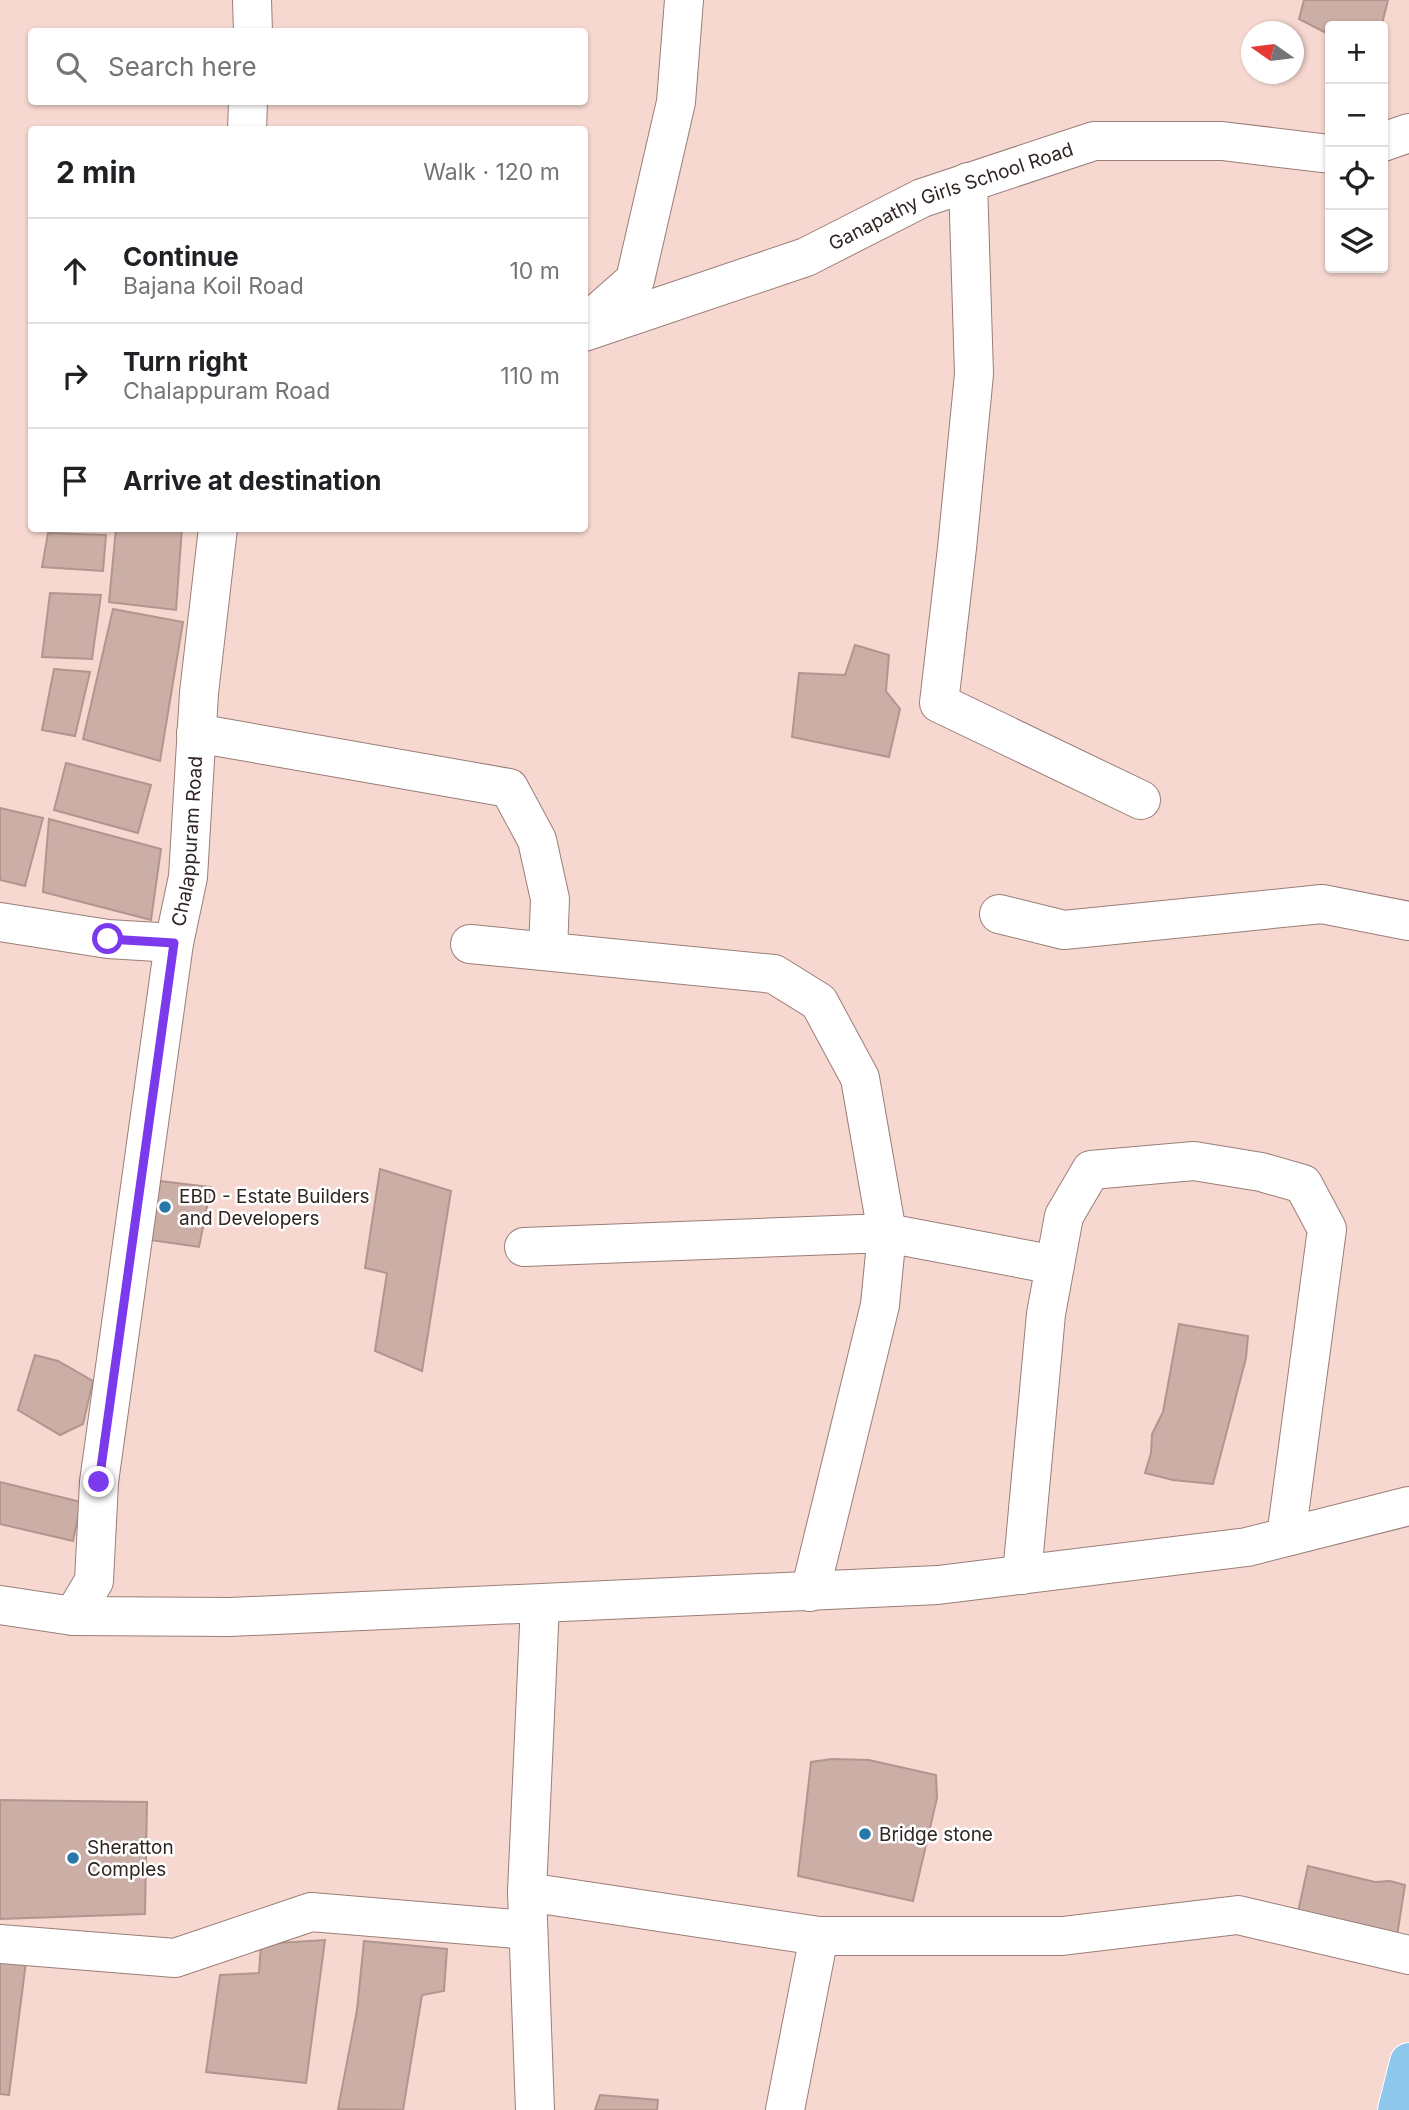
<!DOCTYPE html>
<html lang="en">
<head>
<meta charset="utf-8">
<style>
	:root { --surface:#fff; --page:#f2f2f2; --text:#202124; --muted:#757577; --line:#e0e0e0 }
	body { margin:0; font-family:Inter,sans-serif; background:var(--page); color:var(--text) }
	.controls { position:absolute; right:21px; top:21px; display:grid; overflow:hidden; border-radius:7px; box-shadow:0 2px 5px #0004 }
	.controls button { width:63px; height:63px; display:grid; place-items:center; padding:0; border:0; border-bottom:2px solid var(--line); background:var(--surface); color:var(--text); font:35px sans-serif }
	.compass { position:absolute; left:1241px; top:21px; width:63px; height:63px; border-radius:50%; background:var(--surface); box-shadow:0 2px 5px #0004; rotate:284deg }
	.stop { position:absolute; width:21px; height:21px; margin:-16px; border:5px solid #7c3aed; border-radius:50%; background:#fff }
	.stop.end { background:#7c3aed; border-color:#fff; box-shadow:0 2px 7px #0008 }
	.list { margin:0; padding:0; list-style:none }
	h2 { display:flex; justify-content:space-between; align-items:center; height:91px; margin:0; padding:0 28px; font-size:30px }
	h2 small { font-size:23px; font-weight:400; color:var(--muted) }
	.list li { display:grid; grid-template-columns:46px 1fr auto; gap:21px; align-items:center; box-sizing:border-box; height:105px; padding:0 28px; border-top:2px solid var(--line) }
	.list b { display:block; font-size:26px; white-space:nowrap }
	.list p { margin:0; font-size:23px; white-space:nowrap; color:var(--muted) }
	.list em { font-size:23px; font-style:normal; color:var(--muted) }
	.icon { flex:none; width:38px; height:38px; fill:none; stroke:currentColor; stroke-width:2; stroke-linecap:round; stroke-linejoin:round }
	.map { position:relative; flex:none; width:1409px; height:2110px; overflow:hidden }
	.search { position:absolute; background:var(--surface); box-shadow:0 2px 5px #0004; left:28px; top:28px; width:560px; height:77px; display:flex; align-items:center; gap:18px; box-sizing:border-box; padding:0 24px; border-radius:7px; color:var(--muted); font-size:26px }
	.panel { position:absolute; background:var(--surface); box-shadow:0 2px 5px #0004; left:28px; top:126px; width:560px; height:406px; border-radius:7px }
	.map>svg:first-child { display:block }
	.building { fill:#cbaea6; stroke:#b2968e; stroke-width:2 }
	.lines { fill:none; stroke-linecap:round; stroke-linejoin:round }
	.minor-casing { stroke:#9a7e77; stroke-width:40 }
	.major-casing { stroke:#fff; stroke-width:40 }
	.minor { stroke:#fff; stroke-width:38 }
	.major { stroke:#8dc7ec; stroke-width:38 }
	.route { stroke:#7c3aed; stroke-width:9 }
	.poi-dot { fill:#2777a9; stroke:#fff; stroke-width:2.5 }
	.labels { text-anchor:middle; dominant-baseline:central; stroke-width:5; stroke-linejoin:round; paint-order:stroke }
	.street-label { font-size:19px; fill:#302522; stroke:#fff }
	.poi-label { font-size:19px; fill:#302522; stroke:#fff; text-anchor:start }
</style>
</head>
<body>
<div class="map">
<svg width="1409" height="2110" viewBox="0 0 1409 2110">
	<rect width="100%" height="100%" fill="#f7d8d0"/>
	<path class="building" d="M1304,0H1388L1382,24L1378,26H1330V35L1299,19Z
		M116,528H182L176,610L109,602Z
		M48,533L106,535L103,571L42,567Z
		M50,593L101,595L92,659L42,657Z
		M113,609L183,622L160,761L83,739Z
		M855,645L889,655L886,691L900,709L889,757L792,737L799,673L845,675Z
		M54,669L90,672L75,736L42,730Z
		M66,763L151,785L138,833L54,810Z
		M0,808L43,818L25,886L0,880Z
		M49,819L161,849L151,920L43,892Z
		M380,1169L451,1191L422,1371L375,1351L387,1273L365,1268Z
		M160,1181L211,1187L199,1247L150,1240Z
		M1179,1324L1248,1336L1246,1358L1213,1484L1173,1480L1145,1473L1151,1453L1152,1434L1163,1412Z
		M35,1355L58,1361L93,1381L83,1424L60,1435L18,1410Z
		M0,1482L81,1502L73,1541L0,1524Z
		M832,1759L869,1760L936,1775L937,1798L913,1901L798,1876L811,1762Z
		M0,1800L147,1802L145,1914L0,1919Z
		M1308,1866L1375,1882L1390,1881L1405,1885L1397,1936L1298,1912Z
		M325,1940L306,2083L206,2072L220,1975L259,1973L261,1944Z
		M364,1941L447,1949L444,1991L422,1995L403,2110L338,2109L357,2010Z
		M28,1946L9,2095L0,2094V1948Z
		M600,2095L658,2100L657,2110H595Z"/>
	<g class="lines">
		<g class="minor-casing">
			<g id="minor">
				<path d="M252,0L253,32"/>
				<path d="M247,130L248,102"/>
				<path d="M1383,142L1409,133"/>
				<path d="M968,182L974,374L957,548L939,703L1141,800"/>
				<path d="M584,325L635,280L676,102L684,0"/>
				<path id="s1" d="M584,332L806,257L922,198L1094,141H1222L1330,154"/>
				<path d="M196,733L509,788L537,840L550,899L548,951"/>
				<path d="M999,914L1064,930L1322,904L1409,921"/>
				<path d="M0,922L108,939L174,943"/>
				<path d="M470,944L774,974L819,1002L860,1078L887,1233L1055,1265"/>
				<path d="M524,1247L887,1233L880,1305L810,1592"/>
				<path d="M1022,1575L1046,1314L1064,1216L1091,1170L1194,1161L1261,1172L1303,1184L1327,1229L1286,1537"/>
				<path id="s2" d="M0,1605L73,1616L94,1581L99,1482L174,943L188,877L199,693L218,528"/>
				<path d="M73,1616L230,1617L938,1585L1247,1547L1409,1506"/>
				<path d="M527,1892L819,1936H1062L1238,1915L1409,1955"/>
				<path d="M0,1944L175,1958L311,1912L528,1930"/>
				<path d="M535,2110L527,1892L540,1604"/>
				<path d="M785,2110L819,1936"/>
			</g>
		</g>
		<g class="major-casing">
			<path id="major" d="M1397,2110L1409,2062"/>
		</g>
		<use href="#minor" class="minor"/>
		<use href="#major" class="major"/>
	</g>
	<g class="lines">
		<path class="route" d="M99,1482L174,943L108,939"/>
	</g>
	<g class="poi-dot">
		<circle cx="165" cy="1207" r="7"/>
		<circle cx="865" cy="1834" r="7"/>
		<circle cx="73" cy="1858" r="7"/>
	</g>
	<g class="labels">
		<g class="street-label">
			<text stroke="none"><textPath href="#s1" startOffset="392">Ganapathy Girls School Road</textPath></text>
			<text stroke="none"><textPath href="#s2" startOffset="861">Chalappuram Road</textPath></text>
		</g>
		<g class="poi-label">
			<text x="179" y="1196">EBD - Estate Builders<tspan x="179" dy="22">and Developers</tspan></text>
			<text x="879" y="1834">Bridge stone</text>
			<text x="87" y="1847">Sheratton<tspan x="87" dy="22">Comples</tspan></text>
		</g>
	</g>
</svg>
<div class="controls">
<button>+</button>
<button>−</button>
<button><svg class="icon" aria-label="locate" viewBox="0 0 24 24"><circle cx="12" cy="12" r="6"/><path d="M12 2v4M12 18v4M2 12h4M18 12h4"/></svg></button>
<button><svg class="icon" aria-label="layers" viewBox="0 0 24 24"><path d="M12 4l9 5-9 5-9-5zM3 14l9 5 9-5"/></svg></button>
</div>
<svg class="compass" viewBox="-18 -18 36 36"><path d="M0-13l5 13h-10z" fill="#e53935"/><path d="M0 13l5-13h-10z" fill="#757577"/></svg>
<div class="stop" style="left:108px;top:939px"></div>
<div class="stop end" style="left:99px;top:1482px"></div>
<div class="search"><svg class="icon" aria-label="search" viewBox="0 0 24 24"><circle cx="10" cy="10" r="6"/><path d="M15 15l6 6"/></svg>Search here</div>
<section class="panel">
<h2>2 min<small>Walk · 120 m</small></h2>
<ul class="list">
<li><svg class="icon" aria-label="ahead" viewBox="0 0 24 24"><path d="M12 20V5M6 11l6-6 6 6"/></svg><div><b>Continue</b><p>Bajana Koil Road</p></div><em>10 m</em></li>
<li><svg class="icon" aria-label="right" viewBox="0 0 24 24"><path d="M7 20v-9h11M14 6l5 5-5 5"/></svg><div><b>Turn right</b><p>Chalappuram Road</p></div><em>110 m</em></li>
<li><svg class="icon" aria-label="arrive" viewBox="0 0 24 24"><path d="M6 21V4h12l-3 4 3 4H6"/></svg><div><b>Arrive at destination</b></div></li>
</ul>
</section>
</div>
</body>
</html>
